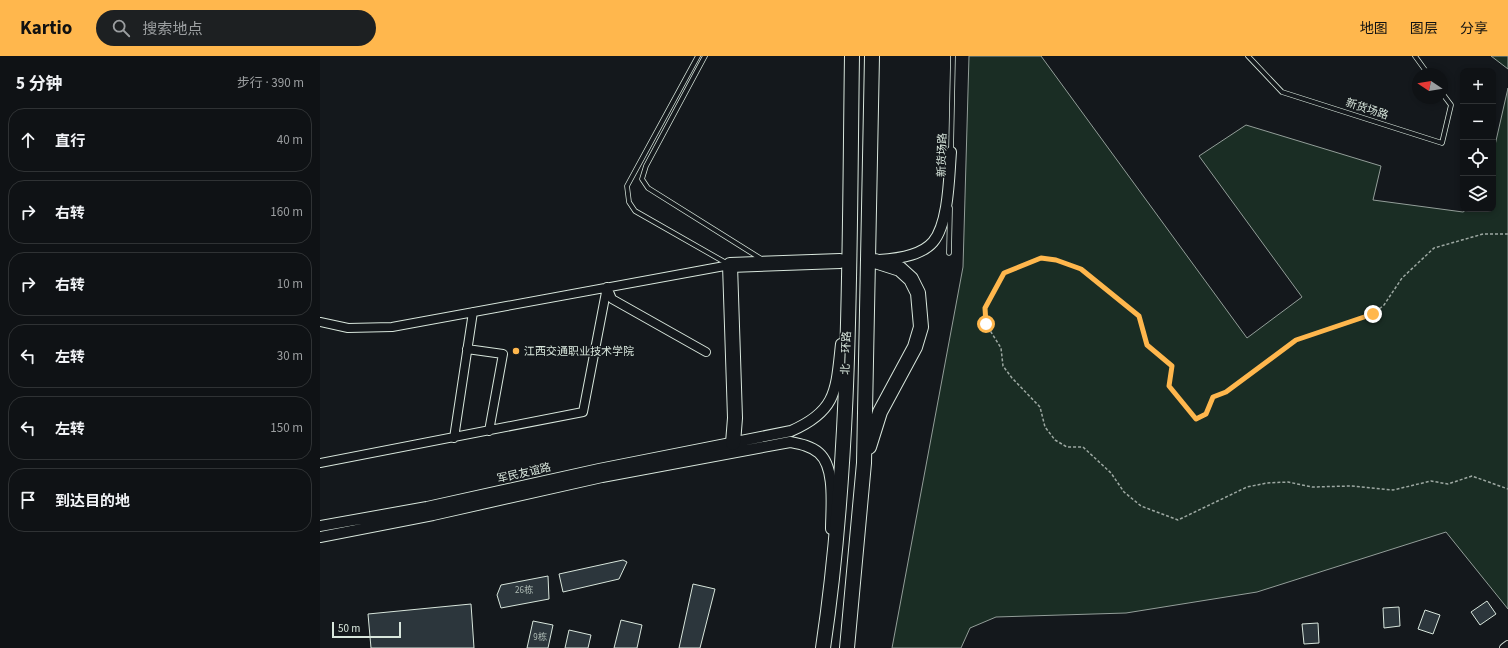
<!DOCTYPE html>
<html lang="zh">
<head>
<meta charset="utf-8">
<style>
	:root { --surface:#0f1215; --page:#1d2022; --text:#f1f3f6; --muted:#9b9ea0; --line:#2f3234; --accent:#ffb74d }
	body { margin:0; font-family:"Source Sans 3","Noto Sans SC",sans-serif; background:var(--page); color:var(--text) }
	.controls { position:absolute; right:12px; top:12px; display:grid; overflow:hidden; border-radius:8px; box-shadow:0 2px 6px #0003 }
	.controls button { width:36px; height:36px; display:grid; place-items:center; padding:0; border:0; border-bottom:1px solid var(--line); background:var(--surface); color:var(--text); font:20px sans-serif }
	.compass { position:absolute; left:1092px; top:12px; width:36px; height:36px; border-radius:50%; background:var(--surface); box-shadow:0 2px 6px #0003; rotate:282deg }
	.scale { position:absolute; left:12px; bottom:10px; width:69px; box-sizing:border-box; padding-left:4px; border:2px solid #d8e6dc; border-top:0; font-size:11px; line-height:14px; white-space:nowrap; color:#d8e6dc; -webkit-text-stroke:3px #14181c; paint-order:stroke }
	.stop { position:absolute; width:12px; height:12px; margin:-9px; border:3px solid #ffb74d; border-radius:50%; background:#fff }
	.stop.end { background:#ffb74d; border-color:#fff; box-shadow:0 1px 4px #0008 }
	.list { margin:0; padding:0; list-style:none }
	h2 { display:flex; justify-content:space-between; align-items:center; height:52px; margin:0; padding:0 16px; font-size:17px }
	h2 small { font-size:13px; font-weight:400; color:var(--muted) }
	.list li { display:grid; grid-template-columns:26px 1fr auto; gap:12px; align-items:center; box-sizing:border-box; height:64px; margin:0 8px 8px; padding:0 8px; border:1px solid var(--line); border-radius:16px }
	.list b { display:block; font-size:15px; white-space:nowrap }
	.list em { font-size:13px; font-style:normal; color:var(--muted) }
	.icon { flex:none; width:22px; height:22px; fill:none; stroke:currentColor; stroke-width:2; stroke-linecap:round; stroke-linejoin:round }
	.map { position:relative; flex:none; width:1188px; height:592px; overflow:hidden }
	header { display:flex; align-items:center; gap:24px; box-sizing:border-box; height:56px; padding:0 20px; background:var(--accent); color:#111 }
	header strong { font-size:19px }
	nav { display:flex; gap:22px; margin-inline-start:auto; font-size:14px }
	.search { width:280px; height:36px; background:var(--page); display:flex; align-items:center; gap:10px; box-sizing:border-box; padding:0 14px; border-radius:22px; color:var(--muted); font-size:15px }
	main { display:flex }
	aside { flex:1; background:var(--surface) }
	.map>svg:first-child { display:block }
	.green { fill:#1a2d24; stroke:#939e99 }
	.building { fill:#2c363c; stroke:#d8e6dc }
	.lines { fill:none; stroke-linecap:round; stroke-linejoin:round }
	.trunk-tunnel { stroke:#313739; stroke-width:14; stroke-dasharray:14 7; stroke-linecap:butt }
	.service-casing { stroke:#d8e6dc; stroke-width:5.5 }
	.minor-casing { stroke:#d8e6dc; stroke-width:10 }
	.tertiary-casing { stroke:#d8e6dc; stroke-width:12 }
	.trunk-casing { stroke:#d8e6dc; stroke-width:16 }
	.path { stroke:#9da8a2; stroke-width:1.5; stroke-dasharray:3 2; stroke-linecap:butt }
	.service { stroke:#14181c; stroke-width:4 }
	.minor { stroke:#14181c; stroke-width:8 }
	.tertiary { stroke:#14181c; stroke-width:10 }
	.trunk { stroke:#14181c; stroke-width:14 }
	.route { stroke:#ffb74d; stroke-width:5 }
	.poi-dot { fill:#ffb74d; stroke:#14181c; stroke-width:1.5 }
	.labels { text-anchor:middle; dominant-baseline:central; stroke-width:3; stroke-linejoin:round; paint-order:stroke }
	.number-label { font-size:9px; fill:#adbab4 }
	.street-label { font-size:11px; fill:#d8e6dc; stroke:#14181c }
	.poi-label { font-size:11px; fill:#d8e6dc; stroke:#14181c; text-anchor:start }
</style>
</head>
<body>
<header>
<strong>Kartio</strong>
<div class="search"><svg class="icon" aria-label="search" viewBox="0 0 24 24"><circle cx="10" cy="10" r="6"/><path d="M15 15l6 6"/></svg>搜索地点</div>
<nav><a>地图</a><a>图层</a><a>分享</a></nav>
</header>
<main>
<aside>
<h2>5 分钟<small>步行 · 390 m</small></h2>
<ul class="list">
<li><svg class="icon" aria-label="ahead" viewBox="0 0 24 24"><path d="M12 20V5M6 11l6-6 6 6"/></svg><div><b>直行</b></div><em>40 m</em></li>
<li><svg class="icon" aria-label="right" viewBox="0 0 24 24"><path d="M7 20v-9h11M14 6l5 5-5 5"/></svg><div><b>右转</b></div><em>160 m</em></li>
<li><svg class="icon" aria-label="right" viewBox="0 0 24 24"><path d="M7 20v-9h11M14 6l5 5-5 5"/></svg><div><b>右转</b></div><em>10 m</em></li>
<li><svg class="icon" aria-label="left" viewBox="0 0 24 24"><path d="M17 20v-9H6M10 6l-5 5 5 5"/></svg><div><b>左转</b></div><em>30 m</em></li>
<li><svg class="icon" aria-label="left" viewBox="0 0 24 24"><path d="M17 20v-9H6M10 6l-5 5 5 5"/></svg><div><b>左转</b></div><em>150 m</em></li>
<li><svg class="icon" aria-label="arrive" viewBox="0 0 24 24"><path d="M6 21V4h12l-3 4 3 4H6"/></svg><div><b>到达目的地</b></div></li>
</ul>
</aside>
<div class="map">
<svg width="1188" height="592" viewBox="0 0 1188 592">
	<rect width="100%" height="100%" fill="#14181c"/>
	<path class="green" d="M649,0H721L927,282L982,241L879,100L926,69L1061,110L1053,144L1143,156L1148,153H1173V98L1188,32V553L1126,476L937,536L806,557L676,561L650,572L641,592H572L643,211Z
		M1171,0H1188V13Z"/>
	<path class="building" d="M303,504L307,506L299,523L243,536L239,518Z
		M228,520L229,543L181,552L177,539L181,529Z
		M373,528L395,533L380,592H359Z
		M1167,545L1176,558L1160,569L1151,556Z
		M151,548L154,592H51L48,558Z
		M1079,551L1080,570L1064,572L1063,552Z
		M1105,554L1120,559L1113,578L1098,573Z
		M301,564L322,569L317,592H294Z
		M213,565L233,569L228,592H207Z
		M998,567L999,587L984,588L982,568Z
		M249,574L271,579L268,592H245Z"/>
	<g class="lines">
		<path class="trunk-tunnel" d="M520,205H555"/>
		<g class="service-casing">
			<path id="service" d="M378,0L307,130L309,146L315,155L408,208
				M385,0L326,110L322,123L328,132L443,204
				M928,0L962,36L1122,87L1131,49L1122,37
				M1095,0L1108,18
				M631,96L633,0
				M629,197L630,152"/>
		</g>
		<g class="minor-casing">
			<path id="minor" d="M0,266L28,272L72,271L410,209
				M147,293L183,298L169,375
				M134,382L153,256
				M0,407L263,356L287,231L292,243L386,296
				M1184,592L1188,589"/>
		</g>
		<g class="tertiary-casing">
			<path id="tertiary" d="M559,204C576,203 601,200 613,186C629,167 629,120 631,96
				M0,470L107,451L279,413L471,375C517,355 516,334 521,288
				M0,481L113,459L282,421L470,386C480,388 491,390 499,397C516,412 511,452 511,473"/>
		</g>
		<g class="trunk-casing">
			<path id="trunk" d="M413,387L415,362L410,209L520,205
				M549,391L560,356L595,291L601,271L598,237L591,223L580,213L555,205
				M503,592C532,397 529,197 532,0
				M527,592L544,407L552,0"/>
		</g>
		<path class="path" d="M1188,178H1163L1114,192L1082,222L1064,249L1053,258L976,284L906,336L893,341L886,358L876,363L849,330L852,311L827,289L819,260L761,213L736,204L721,202L683,217L665,252L666,268L681,292L683,310L692,322L720,351L725,371L735,384L747,391H763L791,417L804,436L821,450L858,464L927,431L947,427L968,426L992,431L1031,430L1073,434L1111,425L1128,428L1152,420L1188,433"/>
		<use href="#service" class="service"/>
		<use href="#minor" class="minor"/>
		<use href="#tertiary" class="tertiary"/>
		<use href="#trunk" class="trunk"/>
	</g>
	<g class="lines">
		<path class="route" d="M666,268L665,252L684,217L721,202L736,204L761,213L819,260L827,289L852,310L849,330L876,363L886,358L893,341L906,336L976,284L1053,258"/>
	</g>
	<circle class="poi-dot" cx="196" cy="295" r="4"/>
	<g class="labels">
		<g class="number-label">
			<text x="204" y="534">26栋</text>
			<text x="220" y="581">9栋</text>
		</g>
		<g class="street-label">
			<text transform="translate(1047 53) rotate(18)">新货场路</text>
			<text transform="translate(622 99) rotate(-89)">新货场路</text>
			<text transform="translate(526 297) rotate(-88)">北一环路</text>
			<text transform="translate(204 417) rotate(-13)">军民友谊路</text>
		</g>
		<g class="poi-label">
			<text x="204" y="295">江西交通职业技术学院</text>
		</g>
	</g>
</svg>
<div class="controls">
<button>+</button>
<button>−</button>
<button><svg class="icon" aria-label="locate" viewBox="0 0 24 24"><circle cx="12" cy="12" r="6"/><path d="M12 2v4M12 18v4M2 12h4M18 12h4"/></svg></button>
<button><svg class="icon" aria-label="layers" viewBox="0 0 24 24"><path d="M12 4l9 5-9 5-9-5zM3 14l9 5 9-5"/></svg></button>
</div>
<svg class="compass" viewBox="-18 -18 36 36"><path d="M0-13l5 13h-10z" fill="#e53935"/><path d="M0 13l5-13h-10z" fill="#9b9ea0"/></svg>
<div class="scale">50 m</div>
<div class="stop" style="left:666px;top:268px"></div>
<div class="stop end" style="left:1053px;top:258px"></div>
</div>
</main>
</body>
</html>
